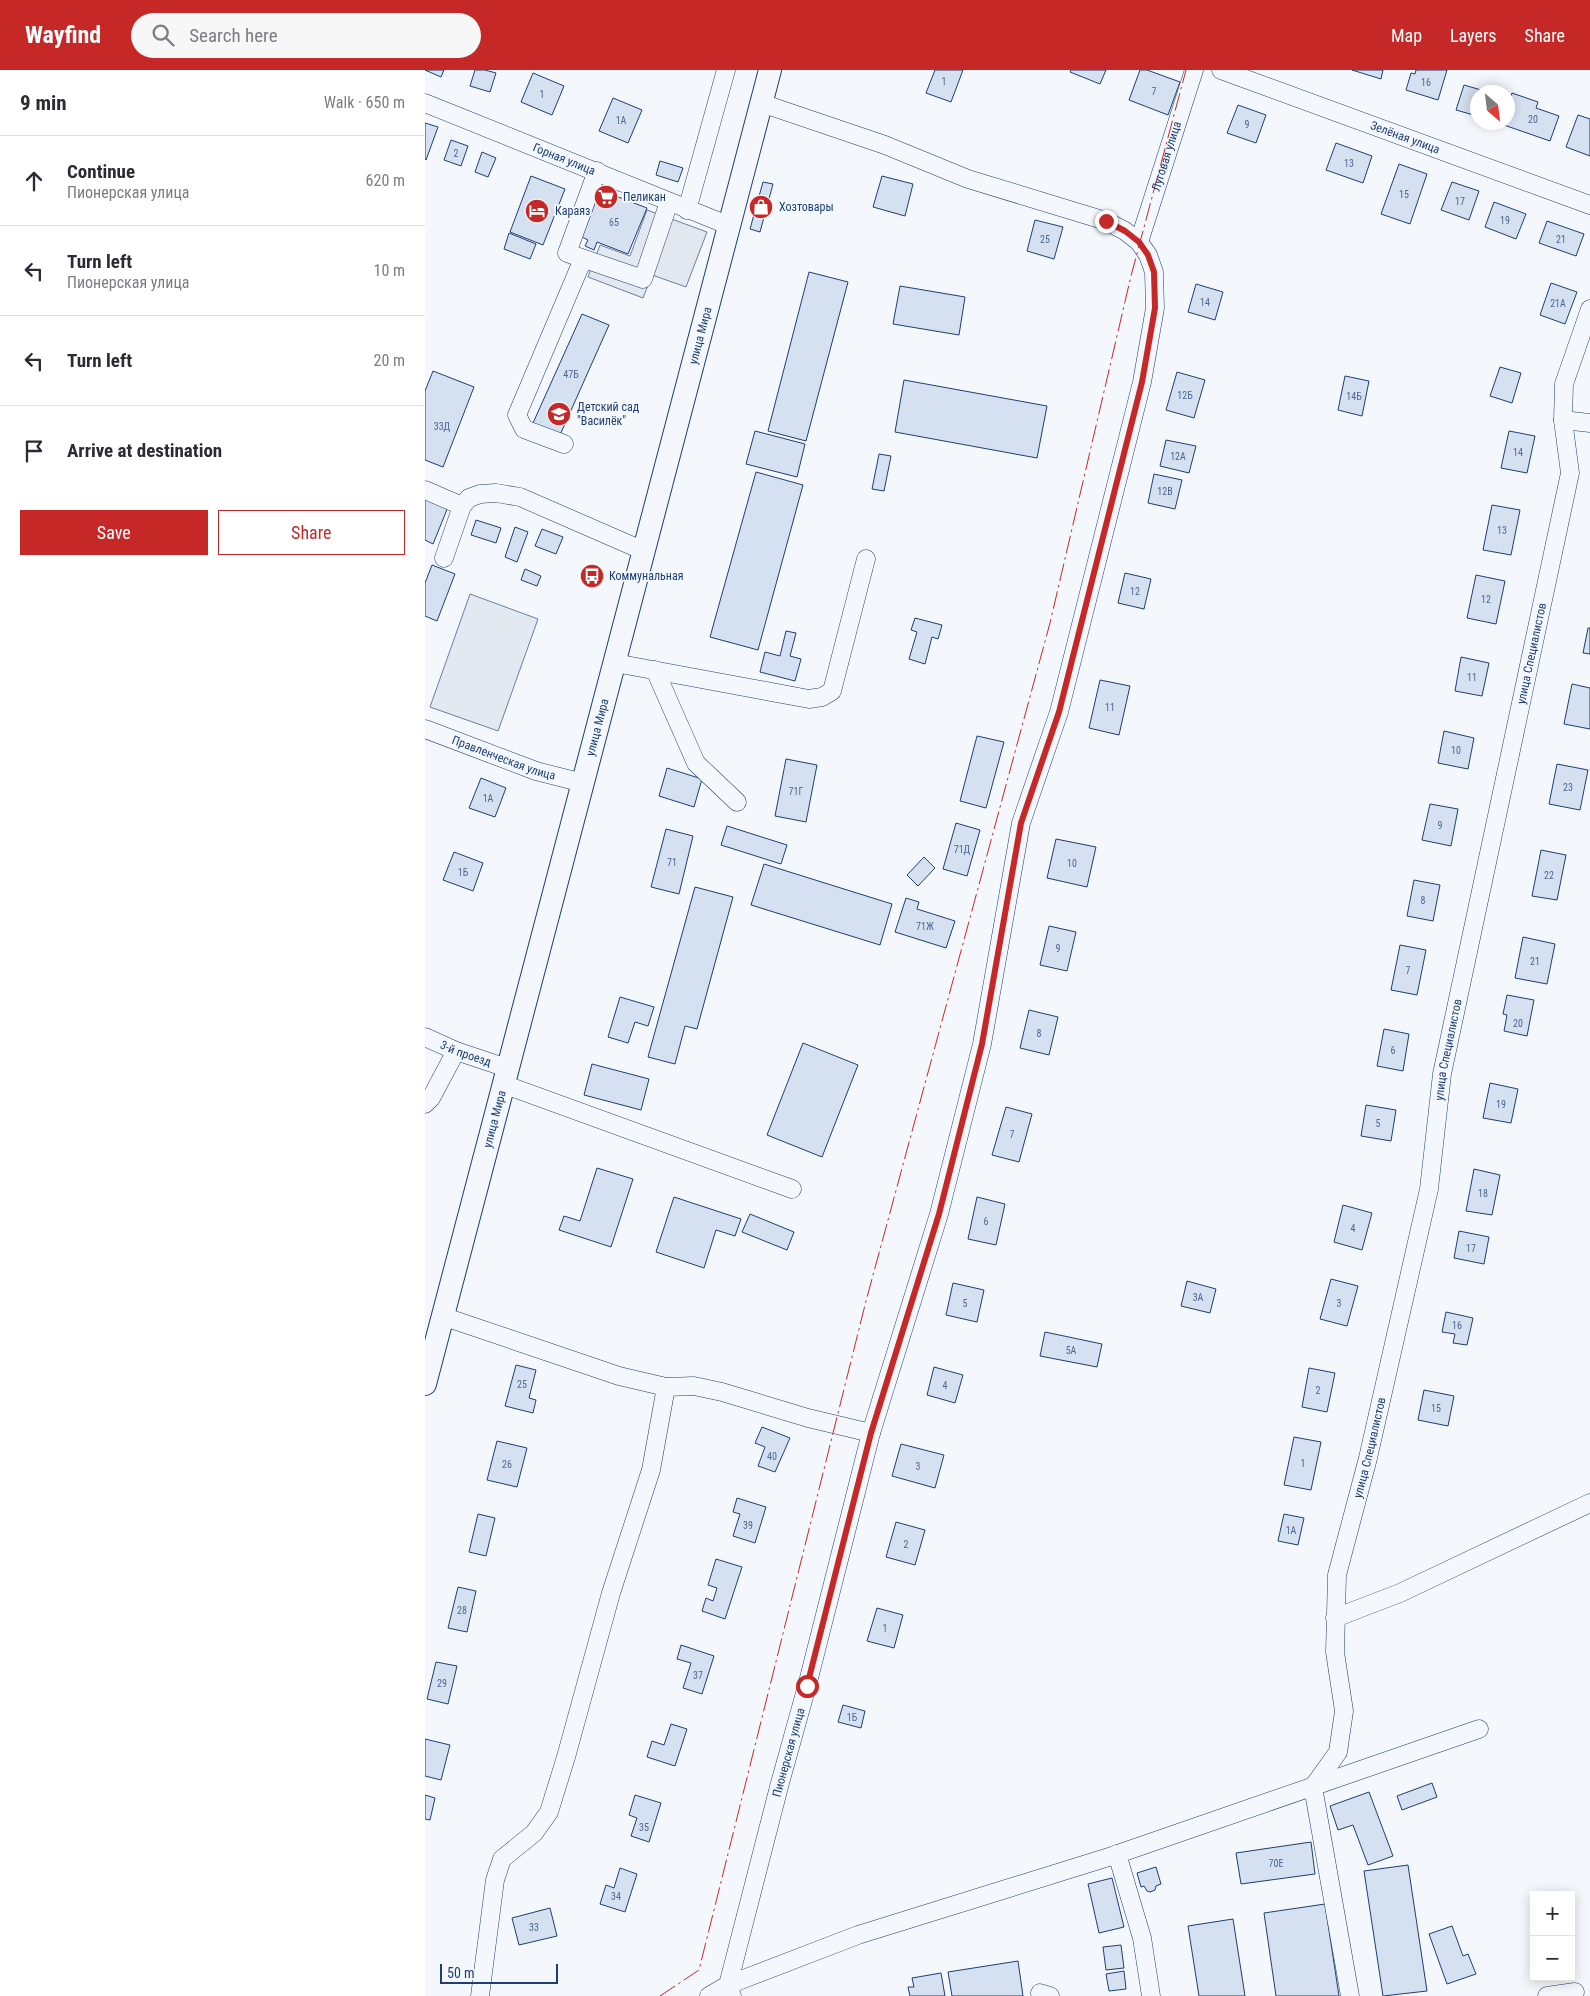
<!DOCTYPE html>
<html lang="en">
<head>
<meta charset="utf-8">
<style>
	:root { --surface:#fff; --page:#f7f7f7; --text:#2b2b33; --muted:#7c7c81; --line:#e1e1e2; --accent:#c62828 }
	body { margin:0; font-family:"Roboto Condensed",sans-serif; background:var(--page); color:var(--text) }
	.controls { position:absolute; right:15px; bottom:15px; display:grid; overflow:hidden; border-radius:0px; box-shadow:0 2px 12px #0003 }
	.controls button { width:45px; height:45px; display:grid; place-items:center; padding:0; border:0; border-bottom:1px solid var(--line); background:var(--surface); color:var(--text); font:25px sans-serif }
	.compass { position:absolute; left:1045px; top:15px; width:45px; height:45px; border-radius:50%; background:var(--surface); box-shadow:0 2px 12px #0003; rotate:152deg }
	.scale { position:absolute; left:15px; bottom:12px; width:118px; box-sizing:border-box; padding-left:5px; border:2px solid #1d3f73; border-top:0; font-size:14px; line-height:18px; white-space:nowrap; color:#1d3f73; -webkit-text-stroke:4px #f4f7fb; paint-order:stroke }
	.stop { position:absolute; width:15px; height:15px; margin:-11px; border:4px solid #c62828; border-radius:50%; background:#fff }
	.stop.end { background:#c62828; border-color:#fff; box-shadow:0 1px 5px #0008 }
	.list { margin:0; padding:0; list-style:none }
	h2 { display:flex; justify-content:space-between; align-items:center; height:65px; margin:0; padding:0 20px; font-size:21px }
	h2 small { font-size:16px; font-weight:400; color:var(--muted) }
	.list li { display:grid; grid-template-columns:32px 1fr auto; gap:15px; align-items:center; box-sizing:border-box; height:90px; padding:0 20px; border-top:1px solid var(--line) }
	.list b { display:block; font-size:19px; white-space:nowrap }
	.list p { margin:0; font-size:16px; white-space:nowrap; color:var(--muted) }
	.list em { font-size:16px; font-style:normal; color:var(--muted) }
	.actions { display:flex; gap:10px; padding:15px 20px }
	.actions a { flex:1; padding:11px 0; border:1px solid var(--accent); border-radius:0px; text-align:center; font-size:18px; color:var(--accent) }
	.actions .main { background:var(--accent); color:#fff }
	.icon { flex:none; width:28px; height:28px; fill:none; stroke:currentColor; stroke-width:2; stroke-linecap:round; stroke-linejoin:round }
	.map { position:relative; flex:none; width:1165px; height:1926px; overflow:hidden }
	header { display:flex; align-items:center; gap:30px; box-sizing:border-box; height:70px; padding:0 25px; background:var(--accent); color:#fff }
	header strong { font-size:24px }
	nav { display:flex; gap:28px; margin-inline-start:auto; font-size:18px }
	.search { width:350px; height:45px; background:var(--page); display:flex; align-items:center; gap:12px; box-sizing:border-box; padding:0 18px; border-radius:28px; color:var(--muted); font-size:19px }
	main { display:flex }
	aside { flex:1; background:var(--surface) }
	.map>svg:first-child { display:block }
	.green { fill:#e3e9f0; stroke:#687fa3 }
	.parking { fill:#e3e8f0; stroke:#687fa3 }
	.building { fill:#d5e0f0; stroke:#1d3f73 }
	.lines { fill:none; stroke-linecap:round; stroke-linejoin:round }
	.minor-casing { stroke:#1d3f73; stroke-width:19 }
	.major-casing { stroke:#1d3f73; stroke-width:24 }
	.minor { stroke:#f4f7fb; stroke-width:18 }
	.major { stroke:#f4f7fb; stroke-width:22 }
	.power { stroke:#c62828; stroke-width:1; stroke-dasharray:18 4 2.5 4; stroke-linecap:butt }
	.route { stroke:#c62828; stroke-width:6 }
	.labels { text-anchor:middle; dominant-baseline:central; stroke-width:4; stroke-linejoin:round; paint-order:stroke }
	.number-label { font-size:10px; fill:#4b6792 }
	.street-label { font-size:12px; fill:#1d3f73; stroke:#f4f7fb }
	.poi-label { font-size:12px; fill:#1d3f73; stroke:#f4f7fb; text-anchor:start }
</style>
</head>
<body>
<header>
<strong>Wayfind</strong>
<div class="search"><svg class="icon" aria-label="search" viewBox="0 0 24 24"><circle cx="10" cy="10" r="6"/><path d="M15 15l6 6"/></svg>Search here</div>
<nav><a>Map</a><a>Layers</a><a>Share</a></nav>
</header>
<main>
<aside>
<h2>9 min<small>Walk · 650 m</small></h2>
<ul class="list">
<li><svg class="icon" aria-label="ahead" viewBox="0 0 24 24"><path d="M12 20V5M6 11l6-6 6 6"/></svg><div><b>Continue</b><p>Пионерская улица</p></div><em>620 m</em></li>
<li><svg class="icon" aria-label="left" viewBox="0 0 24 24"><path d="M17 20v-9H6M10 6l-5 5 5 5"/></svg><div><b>Turn left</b><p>Пионерская улица</p></div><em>10 m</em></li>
<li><svg class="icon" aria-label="left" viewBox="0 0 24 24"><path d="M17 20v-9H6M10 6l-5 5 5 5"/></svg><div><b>Turn left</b></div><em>20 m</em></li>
<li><svg class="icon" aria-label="arrive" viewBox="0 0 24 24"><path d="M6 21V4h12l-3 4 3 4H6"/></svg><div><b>Arrive at destination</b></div></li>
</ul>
<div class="actions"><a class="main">Save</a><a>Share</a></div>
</aside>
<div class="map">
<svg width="1165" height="1926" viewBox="0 0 1165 1926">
	<rect width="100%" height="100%" fill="#f4f7fb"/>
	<path class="green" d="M45,524L113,549L73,661L5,637Z"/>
	<path class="parking" d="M222,140L282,162L261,217L227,205L218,228L163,207L175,175L205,186Z"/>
	<path class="building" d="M0,0H19L16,7Z
		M50,0H60L71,3L65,22L45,16Z
		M510,0H538L526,32L501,23Z
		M646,0H681L675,14L645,2Z
		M715,0H722L755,12L743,45L704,30Z
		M927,0H958L956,9Z
		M991,0H1022L1013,30L981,20L986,3L990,4Z
		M108,3L139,16L127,45L96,32Z
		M1039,15L1063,22H1052V46L1031,40Z
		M1087,23L1113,32L1111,38L1134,46L1125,71L1076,54L1082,52V36Z
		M188,28L217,40L203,73L174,61Z
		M813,35L841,45L831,73L802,63Z
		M1153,45L1165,49V86L1141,77Z
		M0,53L13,57L1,90L0,89Z
		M26,70L43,76L36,96L19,90Z
		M911,73L947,86L938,113L901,100Z
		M57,82L71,88L63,107L50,102Z
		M235,91L258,98L253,112L231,105Z
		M974,94L1002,104L985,154L956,144Z
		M106,106L140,119L118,175L85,162Z
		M457,106L488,114L480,146L448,137Z
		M338,112L348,114L335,162L325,159Z
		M1027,112L1054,121L1044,150L1016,140Z
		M175,120L222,138L203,184L172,172L169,180L160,176L163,170L157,167Z
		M1069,132L1101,144L1091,169L1060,157Z
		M610,150L638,157L629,189L602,181Z
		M1122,151L1159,164L1151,186L1114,173Z
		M84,163L111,174L105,189L79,179Z
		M384,202L423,212L381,371L343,361Z
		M1126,213L1152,222L1140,254L1115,245Z
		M771,214L798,222L790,250L763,242Z
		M475,216L540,227L534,265L468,254Z
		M157,244L184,255L135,365L108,353Z
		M1075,297L1096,303L1087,333L1065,326Z
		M8,301L49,317L18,397L0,390V321Z
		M752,302L780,310L769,348L741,340Z
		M920,306L944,311L937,346L913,340Z
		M479,310L622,336L612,388L470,362Z
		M330,361L380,374L372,407L321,394Z
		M1084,361L1110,366L1102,403L1076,398Z
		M741,370L771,376L764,403L735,396Z
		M454,384L466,386L459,421L447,419Z
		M331,402L378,415L333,580L285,567Z
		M729,404L757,410L750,439L723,433Z
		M0,428L23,437L8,474L0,470Z
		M1067,435L1095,440L1086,485L1058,480Z
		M51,450L76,458L71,473L46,465Z
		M90,457L103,462L92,492L80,487Z
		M117,459L138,467L131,484L110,476Z
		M7,495L30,504L12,551L0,546V513Z
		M100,499L116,506L112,516L96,510Z
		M700,503L726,509L719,539L693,533Z
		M1051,505L1080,511L1071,554L1042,548Z
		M490,548L517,555L513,569L507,567L500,594L484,589L492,562L486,560Z
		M1163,558H1165V584L1158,583Z
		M361,561L371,563L365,586L376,589L370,611L335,602L340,582L355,586Z
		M1036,587L1064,593L1057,626L1030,621Z
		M675,610L705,616L694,665L664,658Z
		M1147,614L1165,618V659L1139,654Z
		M1019,661L1049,668L1043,699L1013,693Z
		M552,666L579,672L561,738L535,731Z
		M361,689L392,695L381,752L350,746Z
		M1132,694L1163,700L1155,740L1124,734Z
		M242,698L277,709L269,737L234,726Z
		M56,708L81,718L70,747L44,738Z
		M1005,734L1033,739L1026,776L997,770Z
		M531,753L555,760L542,806L518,799Z
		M302,756L362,775L356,794L296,775Z
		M241,759L268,766L254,824L226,817Z
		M631,769L671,777L662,817L622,808Z
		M1116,780L1141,785L1132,830L1107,826Z
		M29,782L58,793L48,821L18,810Z
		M499,787L510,798L493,816L482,805Z
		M339,794L467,834L455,875L326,835Z
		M989,810L1015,815L1008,851L982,846Z
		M270,817L308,827L272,959L260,956L250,994L223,987Z
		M481,828L494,832L492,839L530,851L521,878L470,862Z
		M624,856L651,862L642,901L615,895Z
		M1098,867L1130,874L1122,914L1090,908Z
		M975,875L1001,880L992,925L966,920Z
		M1082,925L1109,930L1102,966L1079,961L1082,945L1078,944Z
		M195,927L229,937L223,956L210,952L203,973L183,967Z
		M604,940L633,947L624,985L595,978Z
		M959,959L984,964L978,1001L952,996Z
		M378,973L433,995L397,1087L342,1065Z
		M167,994L224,1009L216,1040L159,1025Z
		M1065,1013L1093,1019L1086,1053L1058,1048Z
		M941,1035L971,1040L966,1071L936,1066Z
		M581,1037L607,1044L594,1092L567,1085Z
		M172,1098L208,1109L186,1177L134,1160L139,1146L155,1151Z
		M1049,1099L1075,1105L1067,1145L1041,1141Z
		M249,1127L316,1149L310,1166L291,1160L279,1198L231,1182Z
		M552,1127L580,1134L571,1175L543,1169Z
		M918,1135L947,1143L937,1180L909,1172Z
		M325,1144L369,1162L362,1180L317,1162Z
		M1034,1161L1064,1167L1059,1194L1029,1188Z
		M906,1209L933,1216L922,1256L895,1249Z
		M762,1211L791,1219L785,1243L756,1236Z
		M528,1213L559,1220L552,1252L521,1245Z
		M1021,1242L1048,1248L1042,1275L1028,1273L1030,1264L1017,1262Z
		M620,1262L677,1274L672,1297L615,1286Z
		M91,1295L111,1300L104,1328L111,1330L108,1343L80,1336Z
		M509,1297L538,1305L530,1333L502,1325Z
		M884,1298L910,1303L902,1342L877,1337Z
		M999,1320L1029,1326L1023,1356L993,1350Z
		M337,1357L365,1368L350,1402L333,1396L340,1377L330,1373Z
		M869,1367L896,1372L886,1420L859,1415Z
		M72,1371L102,1378L92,1417L62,1410Z
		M476,1374L519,1385L510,1418L467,1406Z
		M312,1428L341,1437L330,1473L308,1466L315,1444L308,1442Z
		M53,1444L70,1448L61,1486L44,1482Z
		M859,1444L879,1448L873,1475L853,1471Z
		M471,1452L500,1460L490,1495L461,1487Z
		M291,1489L317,1497L300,1549L277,1541L281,1528L288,1531L292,1518L283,1515Z
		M33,1517L51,1521L42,1562L23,1558Z
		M452,1538L478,1545L469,1578L442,1571Z
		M256,1575L289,1586L277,1624L258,1618L266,1593L252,1589Z
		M11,1592L32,1596L23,1634L2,1629Z
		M418,1635L440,1641L436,1658L413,1652Z
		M246,1654L262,1659L250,1696L222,1687L227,1671L239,1675Z
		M0,1669L25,1675L16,1710L0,1706Z
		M1007,1713L1012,1727L977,1740L972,1726Z
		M944,1722L968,1786L943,1795L928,1755L913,1760L905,1736Z
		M0,1725L10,1728L5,1750L0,1749Z
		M210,1725L236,1733L224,1772L206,1766L212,1748L204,1745Z
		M886,1772L890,1804L816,1814L811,1783Z
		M983,1795L1002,1921L958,1926L939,1801Z
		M731,1797L736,1814L731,1816L730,1820L725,1822L722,1821L719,1816L716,1817L712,1803Z
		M195,1798L212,1804L200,1842L175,1834L181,1815L189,1818Z
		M687,1808L699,1857L674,1863L663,1814Z
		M900,1834L914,1926H851L839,1843Z
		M125,1838L132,1866L94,1875L87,1848Z
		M808,1849L820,1926H774L763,1856Z
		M1027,1856L1038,1886L1043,1884L1051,1904L1022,1914L1004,1864Z
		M696,1875L699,1898L681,1900L678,1877Z
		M593,1891L598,1926H527L523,1902Z
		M699,1901L701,1919L684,1921L681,1904Z
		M516,1903L520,1926H485L483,1917H489L487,1908Z"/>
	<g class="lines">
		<g class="minor-casing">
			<g id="minor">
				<path id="s1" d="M796,0L1165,135"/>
				<path id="s2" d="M0,33L305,156"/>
				<path d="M172,101L142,183L218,209L244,132"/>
				<path d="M262,140L301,0"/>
				<path id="s3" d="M714,172L769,0"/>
				<path d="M1138,350L1165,353"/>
				<path d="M139,374L99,359L92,345L158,189"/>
				<path d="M0,420L37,436"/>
				<path d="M19,488L37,436L44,428L55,424L71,423L95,427L219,481"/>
				<path d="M190,593L384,629L397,627L407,621L441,489"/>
				<path d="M230,600L271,693L312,732"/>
				<path id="s4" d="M0,659L111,701L158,713"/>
				<path id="s5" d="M0,967L31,981L82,998"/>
				<path d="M78,1014L367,1119"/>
				<path d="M0,1034L6,1028L31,981"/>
				<path d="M17,1246L194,1306L241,1317L269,1316L297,1322L383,1348L446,1363"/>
				<path d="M910,1548L975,1523L1165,1433"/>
				<path d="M692,1784L717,1868L726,1926"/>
				<path d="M615,1923L625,1926"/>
				<path d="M55,1926L70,1810L77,1789L109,1763L124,1742L141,1687L186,1523L226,1400L241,1317"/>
				<path d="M284,1926L303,1915L433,1865L687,1786L1054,1659"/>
				<path id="s6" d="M307,1926L303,1915L355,1713L382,1616L446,1363L514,1144L557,974L596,753L634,642L717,312L730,238L729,202L723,185L714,172L700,161L681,151L543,109L460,75L336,33"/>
				<path id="s7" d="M925,1926L888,1717L913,1682L919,1641L910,1582L912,1505L943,1388L1004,1119L1017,1004L1145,403L1138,350L1139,314L1165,239"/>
				<path d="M1122,1926L1150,1922"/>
			</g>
		</g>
		<g class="major-casing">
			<g id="major">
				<path id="s8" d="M0,1314L345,0"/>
			</g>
		</g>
		<use href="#minor" class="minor"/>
		<use href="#major" class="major"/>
		<path class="power" d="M235,1926L274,1900L441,1231L625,553L706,206L761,0"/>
	</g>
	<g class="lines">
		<path class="route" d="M382,1616L446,1363L514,1144L557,974L596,753L634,642L717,312L730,238L729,202L723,185L714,172L700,161L681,151"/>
	</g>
	<defs>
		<g id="supermarket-disc" transform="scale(1.25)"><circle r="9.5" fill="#c62828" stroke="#f4f7fb"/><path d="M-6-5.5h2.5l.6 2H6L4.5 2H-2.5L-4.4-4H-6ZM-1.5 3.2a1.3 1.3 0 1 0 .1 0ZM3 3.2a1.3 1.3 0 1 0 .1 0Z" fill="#fff"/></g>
		<g id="shop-disc" transform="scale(1.25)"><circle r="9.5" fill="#c62828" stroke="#f4f7fb"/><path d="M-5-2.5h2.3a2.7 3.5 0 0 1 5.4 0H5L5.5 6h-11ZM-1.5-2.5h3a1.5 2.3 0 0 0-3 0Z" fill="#fff"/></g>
		<g id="hotel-disc" transform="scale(1.25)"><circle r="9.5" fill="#c62828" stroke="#f4f7fb"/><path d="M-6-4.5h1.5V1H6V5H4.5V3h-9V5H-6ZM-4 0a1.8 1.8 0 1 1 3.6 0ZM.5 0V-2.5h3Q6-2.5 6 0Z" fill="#fff"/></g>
		<g id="school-disc" transform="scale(1.25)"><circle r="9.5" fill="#c62828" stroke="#f4f7fb"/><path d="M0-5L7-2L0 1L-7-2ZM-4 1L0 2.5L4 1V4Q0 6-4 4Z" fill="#fff"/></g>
		<g id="bus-disc" transform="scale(1.25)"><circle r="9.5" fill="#c62828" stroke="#f4f7fb"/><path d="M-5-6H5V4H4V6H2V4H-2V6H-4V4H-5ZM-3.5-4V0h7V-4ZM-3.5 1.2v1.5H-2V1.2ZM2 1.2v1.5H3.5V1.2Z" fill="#fff"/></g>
	</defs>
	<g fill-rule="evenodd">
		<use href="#supermarket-disc" x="181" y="127"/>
		<use href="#shop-disc" x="336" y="137"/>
		<use href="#hotel-disc" x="112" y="141"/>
		<use href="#school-disc" x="134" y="344"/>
		<use href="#bus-disc" x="167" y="506"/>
	</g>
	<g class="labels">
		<g class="number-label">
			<text x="519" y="11">1</text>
			<text x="1001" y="12">16</text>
			<text x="729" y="21">7</text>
			<text x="117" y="24">1</text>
			<text x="1108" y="49">20</text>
			<text x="196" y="50">1А</text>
			<text x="822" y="54">9</text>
			<text x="31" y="83">2</text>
			<text x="924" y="93">13</text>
			<text x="979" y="124">15</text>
			<text x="1035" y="131">17</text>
			<text x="1080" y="150">19</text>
			<text x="189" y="152">65</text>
			<text x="620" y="169">25</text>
			<text x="1136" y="169">21</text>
			<text x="780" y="232">14</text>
			<text x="1133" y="233">21А</text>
			<text x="146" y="304">47Б</text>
			<text x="760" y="325">12Б</text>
			<text x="929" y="326">14Б</text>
			<text x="17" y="356">33Д</text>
			<text x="1093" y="382">14</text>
			<text x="753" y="386">12А</text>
			<text x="740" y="421">12В</text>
			<text x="1077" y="460">13</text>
			<text x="710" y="521">12</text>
			<text x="1061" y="529">12</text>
			<text x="1047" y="607">11</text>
			<text x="685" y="637">11</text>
			<text x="1031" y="680">10</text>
			<text x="1143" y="717">23</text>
			<text x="371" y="721">71Г</text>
			<text x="63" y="728">1А</text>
			<text x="1015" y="755">9</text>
			<text x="537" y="779">71Д</text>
			<text x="247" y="792">71</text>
			<text x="647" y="793">10</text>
			<text x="38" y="802">1Б</text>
			<text x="1124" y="805">22</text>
			<text x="998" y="830">8</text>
			<text x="500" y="856">71Ж</text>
			<text x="633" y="878">9</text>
			<text x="1110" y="891">21</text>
			<text x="983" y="900">7</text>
			<text x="1093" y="953">20</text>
			<text x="614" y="963">8</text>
			<text x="968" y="980">6</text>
			<text x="1076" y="1034">19</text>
			<text x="953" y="1053">5</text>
			<text x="587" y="1064">7</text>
			<text x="1058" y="1123">18</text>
			<text x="561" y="1151">6</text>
			<text x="928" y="1158">4</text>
			<text x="1046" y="1178">17</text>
			<text x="773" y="1227">3А</text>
			<text x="540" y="1233">5</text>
			<text x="914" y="1233">3</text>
			<text x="1032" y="1255">16</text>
			<text x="646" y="1280">5А</text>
			<text x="97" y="1314">25</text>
			<text x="520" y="1315">4</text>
			<text x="893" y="1320">2</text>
			<text x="1011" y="1338">15</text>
			<text x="347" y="1386">40</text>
			<text x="878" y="1393">1</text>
			<text x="82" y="1394">26</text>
			<text x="493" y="1396">3</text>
			<text x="323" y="1455">39</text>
			<text x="866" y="1460">1А</text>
			<text x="481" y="1474">2</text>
			<text x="37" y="1540">28</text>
			<text x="460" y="1558">1</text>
			<text x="273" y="1605">37</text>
			<text x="17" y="1613">29</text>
			<text x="427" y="1647">1Б</text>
			<text x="219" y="1757">35</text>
			<text x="851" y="1793">70Е</text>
			<text x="191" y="1826">34</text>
			<text x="109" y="1857">33</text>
		</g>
		<g class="street-label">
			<text stroke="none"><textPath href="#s1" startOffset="196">Зелёная улица</textPath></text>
			<text stroke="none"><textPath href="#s3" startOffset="90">Луговая улица</textPath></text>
			<text stroke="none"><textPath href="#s2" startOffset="150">Горная улица</textPath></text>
			<text stroke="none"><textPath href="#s8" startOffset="1084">улица Мира</textPath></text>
			<text stroke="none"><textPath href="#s7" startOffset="1376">улица Специалистов</textPath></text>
			<text stroke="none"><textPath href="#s8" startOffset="679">улица Мира</textPath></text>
			<text stroke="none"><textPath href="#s4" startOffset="84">Правленческая улица</textPath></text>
			<text stroke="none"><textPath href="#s7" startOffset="971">улица Специалистов</textPath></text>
			<text stroke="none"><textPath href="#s5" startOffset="44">3-й проезд</textPath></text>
			<text stroke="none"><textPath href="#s8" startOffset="274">улица Мира</textPath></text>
			<text stroke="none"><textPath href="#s7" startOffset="565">улица Специалистов</textPath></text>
			<text stroke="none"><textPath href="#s6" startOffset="252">Пионерская улица</textPath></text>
		</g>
		<g class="poi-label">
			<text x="198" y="127">Пеликан</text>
			<text x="354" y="137">Хозтовары</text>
			<text x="130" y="141">Караяз</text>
			<text x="152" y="337">Детский сад<tspan x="152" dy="14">"Василёк"</tspan></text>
			<text x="184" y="506">Коммунальная</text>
		</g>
	</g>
</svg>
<div class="controls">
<button>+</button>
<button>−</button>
</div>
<svg class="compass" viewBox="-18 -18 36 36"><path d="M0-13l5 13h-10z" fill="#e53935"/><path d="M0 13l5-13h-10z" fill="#7c7c81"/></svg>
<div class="scale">50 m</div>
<div class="stop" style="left:382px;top:1616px"></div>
<div class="stop end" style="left:681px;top:151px"></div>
</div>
</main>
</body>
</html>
